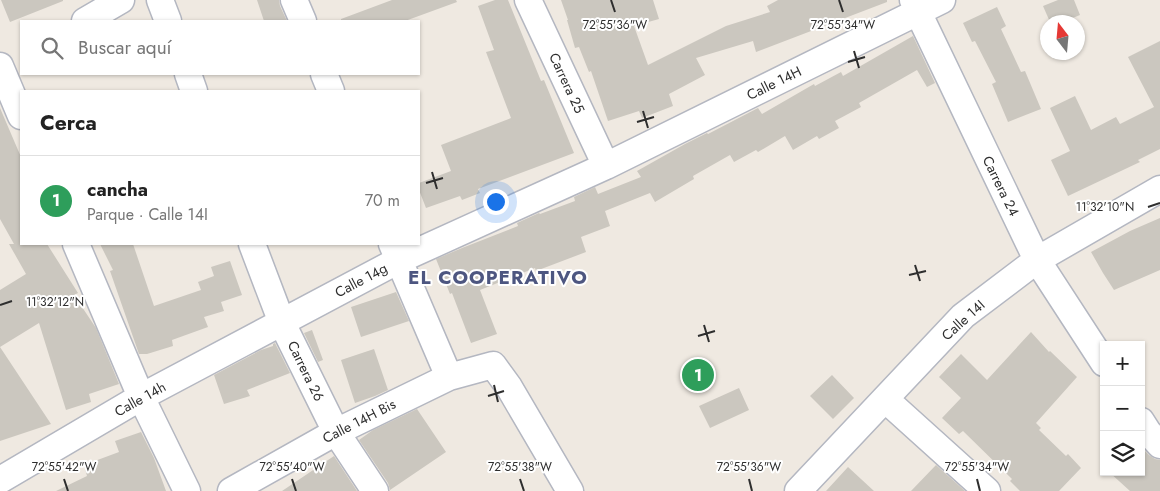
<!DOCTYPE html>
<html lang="es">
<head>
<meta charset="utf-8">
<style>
	:root { --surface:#fff; --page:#f6f6f6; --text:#222; --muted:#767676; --line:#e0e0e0; --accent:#4264fb }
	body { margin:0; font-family:Jost,sans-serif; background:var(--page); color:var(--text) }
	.controls { position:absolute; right:15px; bottom:15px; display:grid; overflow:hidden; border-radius:0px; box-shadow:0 1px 4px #0004 }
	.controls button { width:45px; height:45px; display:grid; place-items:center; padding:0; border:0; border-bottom:1px solid var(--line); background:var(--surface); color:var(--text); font:25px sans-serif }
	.compass { position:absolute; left:1040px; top:15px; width:45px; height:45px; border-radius:50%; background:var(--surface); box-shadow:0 1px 4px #0004; rotate:344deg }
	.you { position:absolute; left:495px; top:201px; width:18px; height:18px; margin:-12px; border:4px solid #fff; border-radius:50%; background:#1a73e8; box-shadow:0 0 0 8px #1a73e833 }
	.badge { display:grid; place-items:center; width:32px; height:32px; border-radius:50%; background:var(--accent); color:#fff; font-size:16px; font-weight:700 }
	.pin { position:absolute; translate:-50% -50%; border:2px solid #fff; box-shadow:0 1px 5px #0006 }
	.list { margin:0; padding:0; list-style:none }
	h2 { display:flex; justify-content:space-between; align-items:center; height:65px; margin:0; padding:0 20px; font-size:21px }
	h2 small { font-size:16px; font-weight:400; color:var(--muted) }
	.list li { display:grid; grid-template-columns:32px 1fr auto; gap:15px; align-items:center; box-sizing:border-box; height:90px; padding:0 20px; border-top:1px solid var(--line) }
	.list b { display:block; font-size:19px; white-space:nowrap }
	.list p { margin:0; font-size:16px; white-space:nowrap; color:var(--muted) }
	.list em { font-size:16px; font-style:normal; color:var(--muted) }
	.icon { flex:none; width:28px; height:28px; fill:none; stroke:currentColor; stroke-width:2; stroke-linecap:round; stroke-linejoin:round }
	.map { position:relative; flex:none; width:1160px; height:491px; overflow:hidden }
	.search { position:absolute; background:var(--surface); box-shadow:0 1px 4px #0004; left:20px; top:20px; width:400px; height:55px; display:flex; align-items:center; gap:12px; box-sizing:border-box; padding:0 18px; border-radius:0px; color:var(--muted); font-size:19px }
	.panel { position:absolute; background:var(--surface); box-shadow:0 1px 4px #0004; left:20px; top:90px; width:400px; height:155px; border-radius:0px }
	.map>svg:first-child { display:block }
	.building { fill:#cbc7bf }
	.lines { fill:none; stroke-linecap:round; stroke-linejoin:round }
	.minor-casing { stroke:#b4b7c1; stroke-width:29 }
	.minor { stroke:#fff; stroke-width:26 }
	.ticks { fill:none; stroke:#2e2e2e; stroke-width:2 }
	.labels { text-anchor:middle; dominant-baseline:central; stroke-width:4; stroke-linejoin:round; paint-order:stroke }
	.street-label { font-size:14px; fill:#2e2e2e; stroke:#fff }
	.district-label { font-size:19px; font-weight:bold; letter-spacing:1px; fill:#4d5680; stroke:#fff }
	.ticks-label { font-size:12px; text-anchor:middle; fill:#2e2e2e; stroke:#fff; stroke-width:4; stroke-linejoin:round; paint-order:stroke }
</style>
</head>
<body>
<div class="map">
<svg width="1160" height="491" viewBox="0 0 1160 491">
	<rect width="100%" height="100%" fill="#efe9e1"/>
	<path class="building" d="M1,0H63V1L10,22Z
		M257,0H279L280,6L287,21H264Z
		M392,0H456L457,2L405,21H341V19Z
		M495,0H508L541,81L544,80L574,153L478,189L480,193L462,200L460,196L426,208L419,190V183L451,171L441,145L511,118L486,52L494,50L478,6Z
		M561,0H653L659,19L634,26L648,65L726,26L770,12L767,6L778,0H887V2L756,52L753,41L696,58L705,75L669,94L673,106L642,118L639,111L608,121L591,71L589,72L579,47L575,48L567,20H568Z
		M1058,0H1074L1080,15L1063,22H1050L1043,6Z
		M997,7L1006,26L1001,29L1021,72L1025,71L1041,109L1008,122L992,84L996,82L975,41L972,42L963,23Z
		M913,36L935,83L927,87L917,70L859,103L861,107L835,121L839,128L819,139L817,136L793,150L785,136L758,152L756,150L734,162L730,155L693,176L694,179L655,202L650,193L605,211L610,226L581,237L586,252L536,271L535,268L480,290L497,334L471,343L452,293L450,294L436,259L462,248L518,226L517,223L539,213L540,214L575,201L574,197L595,187L598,194L641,177L637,171L685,144L707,133L708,134L758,108L762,114L814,84L815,86L841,72L843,76Z
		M1160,41V149L1138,160L1140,162L1068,196L1051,160L1070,151L1050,108L1075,96L1091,130L1116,117L1120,124L1154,107L1128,57Z
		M0,108L21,157V244H47L78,293L74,295L96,328L119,384L89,394L91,402L66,410L39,323L0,347L51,424L0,441V290L26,274L9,244H14L0,219Z
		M1160,218V270L1114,290L1103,273L1091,252L1130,231Z
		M100,244H133L154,306L201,290L198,282L214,276L211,267L230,261L242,295L221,302L224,311L204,317L208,327L172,340L173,346L147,354H139L110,271L113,270Z
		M396,292L409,321L361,337L351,307Z
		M312,330L323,360L318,362L304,333Z
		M1031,332L1049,352L1050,351L1077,377L1036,423L1041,428L1039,430L1066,456L1068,454L1081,468L1059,491H1020L1010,481L1012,479L963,431L959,434L942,418L961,398L939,377L961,354L987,380Z
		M275,343L290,373L247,390L250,396L224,404L214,375L261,350L273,346V344Z
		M374,349L388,390L375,396L355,403L341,360Z
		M832,375L854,398L833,419L810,396Z
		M739,388L749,410L710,428L699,406Z
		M417,409L446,452L390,490L388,483L359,440L373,430Z
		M141,432L154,458L166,491H56L87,476L84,465L119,452L115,441Z
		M1141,447L1149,455L1155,459L1160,460V491H1130L1109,472H1141Z
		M334,456L357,491H282Z
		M936,465L965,491H911Z
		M848,467L874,491H826Z"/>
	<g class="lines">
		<g class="minor-casing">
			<path id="minor" d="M160,0L168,21
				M294,0L303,21
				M528,0L606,166
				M913,0L918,12L1037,260L1104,363
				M85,21L121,0
				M0,66L21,116
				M188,74L194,91
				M324,74L331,91
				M76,244L141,397L187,491
				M252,244L282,323L336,432L375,491
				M392,244L449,377
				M885,399L987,491
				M1141,421L1148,432L1160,445
				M0,480L141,397L399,260L606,166L942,0
				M231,491L336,432L449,377L493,365L509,387L570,491
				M798,491L963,316L1037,260L1160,189"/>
		</g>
		<use href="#minor" class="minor"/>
	</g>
	<path class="ticks" d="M611,0L615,12M839,0L843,12M854,51L859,68M848,62L865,57M643,111L648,128M637,122L654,117M432,172L437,189M426,183L443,178M1148,207L1160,203M915,265L920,281M909,275L926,271M0,305L12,301M704,325L709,342M698,336L715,331M494,385L498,402M488,396L504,391M64,479L68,491M292,479L296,491M520,479L524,491M749,479L752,491M977,479L980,491"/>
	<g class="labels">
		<g class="street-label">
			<text transform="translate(567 83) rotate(65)">Carrera 25</text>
			<text transform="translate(774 83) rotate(-26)">Calle 14H</text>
			<text transform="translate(1001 186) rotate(64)">Carrera 24</text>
			<text transform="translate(361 280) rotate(-28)">Calle 14g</text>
			<text transform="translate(963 320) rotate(-42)">Calle 14I</text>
			<text transform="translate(306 371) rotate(64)">Carrera 26</text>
			<text transform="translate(140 399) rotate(-29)">Calle 14h</text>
			<text transform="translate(359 421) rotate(-27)">Calle 14H Bis</text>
		</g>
		<g class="district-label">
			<text x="498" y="277">EL COOPERATIVO</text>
		</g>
	</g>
	<g class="ticks-label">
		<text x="615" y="29">72°55'36"W</text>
		<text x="843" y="29">72°55'34"W</text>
		<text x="1105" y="211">11°32'10"N</text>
		<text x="55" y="306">11°32'12"N</text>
		<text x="292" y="471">72°55'40"W</text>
		<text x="977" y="471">72°55'34"W</text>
		<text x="64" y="471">72°55'42"W</text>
		<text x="520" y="471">72°55'38"W</text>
		<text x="749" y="471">72°55'36"W</text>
	</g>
</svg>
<div class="controls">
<button>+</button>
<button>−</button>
<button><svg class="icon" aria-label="layers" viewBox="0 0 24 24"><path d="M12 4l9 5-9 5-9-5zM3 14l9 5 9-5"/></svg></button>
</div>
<svg class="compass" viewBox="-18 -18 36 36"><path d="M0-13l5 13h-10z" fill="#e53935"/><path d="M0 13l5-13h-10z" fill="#767676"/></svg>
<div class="you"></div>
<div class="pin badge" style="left:698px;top:375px;background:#2e9e5b">1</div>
<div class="search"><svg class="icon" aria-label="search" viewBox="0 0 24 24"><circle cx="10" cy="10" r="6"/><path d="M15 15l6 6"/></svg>Buscar aquí</div>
<section class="panel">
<h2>Cerca<small></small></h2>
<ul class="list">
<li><span class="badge" style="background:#2e9e5b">1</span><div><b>cancha</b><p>Parque · Calle 14I</p></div><em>70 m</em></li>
</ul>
</section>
</div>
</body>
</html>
